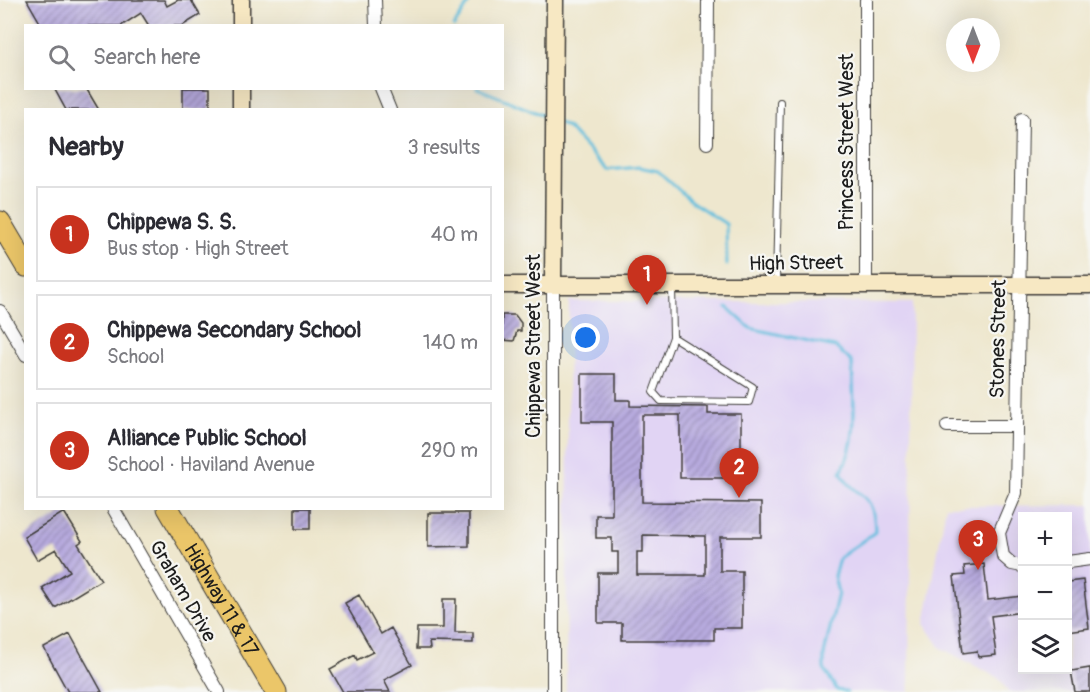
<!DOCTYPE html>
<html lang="en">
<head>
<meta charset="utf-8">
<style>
	:root { --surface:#fff; --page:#f7f7f7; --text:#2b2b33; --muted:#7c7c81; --line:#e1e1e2; --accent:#c8321e }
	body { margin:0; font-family:Pangolin,sans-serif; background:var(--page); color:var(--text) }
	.controls { position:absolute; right:18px; bottom:18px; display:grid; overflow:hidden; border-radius:0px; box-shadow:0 6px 24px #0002 }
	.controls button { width:54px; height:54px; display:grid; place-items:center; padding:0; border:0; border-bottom:2px solid var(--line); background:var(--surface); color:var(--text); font:30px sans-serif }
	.compass { position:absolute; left:946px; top:18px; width:54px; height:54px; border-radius:50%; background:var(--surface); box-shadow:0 6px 24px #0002; rotate:180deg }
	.you { position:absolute; left:586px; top:338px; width:21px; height:21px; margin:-15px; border:4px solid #fff; border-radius:50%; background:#1a73e8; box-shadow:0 0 0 9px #1a73e833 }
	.badge { display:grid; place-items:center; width:39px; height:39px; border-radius:50%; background:var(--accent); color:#fff; font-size:20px; font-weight:700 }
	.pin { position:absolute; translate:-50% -50px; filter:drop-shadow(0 2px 3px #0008) }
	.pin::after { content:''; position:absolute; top:32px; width:21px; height:18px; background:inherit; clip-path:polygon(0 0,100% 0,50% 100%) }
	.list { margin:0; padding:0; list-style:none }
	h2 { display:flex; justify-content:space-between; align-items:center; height:78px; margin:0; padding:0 24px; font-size:26px }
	h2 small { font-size:20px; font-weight:400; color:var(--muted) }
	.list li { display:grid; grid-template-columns:39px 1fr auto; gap:18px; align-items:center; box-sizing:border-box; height:96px; margin:0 12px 12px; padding:0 12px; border:2px solid var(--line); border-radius:0px }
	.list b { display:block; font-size:22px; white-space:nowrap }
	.list p { margin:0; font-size:20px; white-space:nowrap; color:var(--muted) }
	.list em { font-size:20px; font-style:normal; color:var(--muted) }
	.icon { flex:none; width:33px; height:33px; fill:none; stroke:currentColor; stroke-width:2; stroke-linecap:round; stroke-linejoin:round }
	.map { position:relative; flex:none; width:1090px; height:692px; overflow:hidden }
	.search { position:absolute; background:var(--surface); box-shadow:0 6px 24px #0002; left:24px; top:24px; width:480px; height:66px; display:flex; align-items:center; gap:15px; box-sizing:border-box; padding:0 21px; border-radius:0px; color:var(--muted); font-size:22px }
	.panel { position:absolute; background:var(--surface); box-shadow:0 6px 24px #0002; left:24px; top:108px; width:480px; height:402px; border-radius:0px }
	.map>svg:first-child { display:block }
	.built { fill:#e1d4f4; fill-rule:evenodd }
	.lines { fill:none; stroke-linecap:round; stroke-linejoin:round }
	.stream { stroke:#5ebedd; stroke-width:3 }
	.building { fill:url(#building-hatch); fill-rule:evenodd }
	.lane-casing { stroke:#3c3a37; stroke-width:8 }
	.street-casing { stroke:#3c3a37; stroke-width:14 }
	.secondary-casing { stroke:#3c3a37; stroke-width:19 }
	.highway-casing { stroke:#3c3a37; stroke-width:23 }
	.lane { stroke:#fff; stroke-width:6 }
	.street { stroke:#fff; stroke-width:12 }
	.secondary { stroke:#f7e8c3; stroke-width:16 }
	.highway { stroke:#ebc669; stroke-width:21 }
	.labels { text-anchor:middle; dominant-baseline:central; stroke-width:4.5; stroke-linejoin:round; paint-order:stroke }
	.street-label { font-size:20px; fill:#1c1c1c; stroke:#f6f6f2 }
</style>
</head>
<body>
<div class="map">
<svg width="1090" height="692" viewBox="0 0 1090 692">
	<defs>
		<pattern id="building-hatch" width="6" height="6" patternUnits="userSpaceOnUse" patternTransform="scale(1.5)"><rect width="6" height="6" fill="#b8abdf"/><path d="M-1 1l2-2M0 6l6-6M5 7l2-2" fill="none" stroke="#958ab4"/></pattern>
	</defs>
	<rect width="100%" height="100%" fill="#f6f6f2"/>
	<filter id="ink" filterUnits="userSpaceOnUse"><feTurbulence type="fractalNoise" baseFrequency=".0167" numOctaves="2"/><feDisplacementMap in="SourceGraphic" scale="12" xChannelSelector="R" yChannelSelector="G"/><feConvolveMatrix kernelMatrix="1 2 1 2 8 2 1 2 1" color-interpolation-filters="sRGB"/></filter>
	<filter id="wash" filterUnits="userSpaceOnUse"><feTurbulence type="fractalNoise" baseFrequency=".008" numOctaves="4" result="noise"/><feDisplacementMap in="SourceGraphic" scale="24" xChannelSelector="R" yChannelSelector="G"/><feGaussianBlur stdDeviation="1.35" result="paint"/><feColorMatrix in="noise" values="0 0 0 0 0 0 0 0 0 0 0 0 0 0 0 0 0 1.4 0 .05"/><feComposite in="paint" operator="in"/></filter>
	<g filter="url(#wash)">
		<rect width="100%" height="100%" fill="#eee7ce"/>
		<path class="built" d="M569,301L912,303L909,692H566Z
			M1090,505V692H1008L1000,679L941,648L925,624L946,506ZM1022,516H1068V670H1022Z"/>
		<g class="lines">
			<path class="stream" d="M454,26L471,0
				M477,88L547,117
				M559,123L567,127L607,170L639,167L658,171L692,202L726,224L727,265
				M727,307L750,328L835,347L852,362C853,400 860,438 841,472C855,500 875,489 875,532L839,558L834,576L838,593L824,655V669L837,690L847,692"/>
		</g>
		<g id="blocks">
			<path class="building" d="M27,0H164L167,6L178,0H191L200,15L182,26H149L141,13L121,26H42Z
				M54,88H86L99,110H66Z
				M183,88H210V110H183Z
				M502,315H515L521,323V331H517L514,341L502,340Z
				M582,374H616V400H630V406L708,407V414H741V478H680V415H642V502L761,503V537H720V571H742V628H714V640H622V623H598V573H618V552H612V538H596V515H612V422H582ZM643,535L705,536V575H637V552H643Z
				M295,508H310V529H295Z
				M64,512L82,541L78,544L101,580L55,608L42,588L70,571L56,549L37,560L24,537Z
				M428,513H469V546L428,547Z
				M984,564L988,600L1023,596V612L991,616L996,655L978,657L977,651L963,653L954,576L965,575L964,566Z
				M1083,580L1089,628L1068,631V582Z
				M359,595L381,634L391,628L412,665L384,680L390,692H343L330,669L355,655L357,660L373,652L345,603Z
				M443,599H456L455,633H473V643L429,642L430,649H416L417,628H443Z
				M70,634L102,692H68L44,648Z
				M1090,668V692H1075L1071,671Z"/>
		</g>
	</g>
	<g filter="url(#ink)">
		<use href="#blocks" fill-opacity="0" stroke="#3c3a37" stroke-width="1.5"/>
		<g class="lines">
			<g class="lane-casing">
				<path id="lane" d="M776,284L780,102
					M672,286L673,337L653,392L661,401L749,402L753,387L673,337"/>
			</g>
			<g class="street-casing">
				<path id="street" d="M375,0L376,26
					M866,0V283
					M381,88L390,110
					M1022,119L1016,493L999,533L1003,556L1012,564L1022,566
					M707,143L708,0
					M0,311L26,355
					M947,426H1017
					M113,508L219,692
					M1068,562L1090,559
					M553,692V285"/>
			</g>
			<g class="secondary-casing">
				<path id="secondary" d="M241,26V0
					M241,110V88
					M502,285H1090
					M553,285L555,0"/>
			</g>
			<g class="highway-casing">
				<g id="highway">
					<path d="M0,222L26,266"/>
					<path id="s1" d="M168,508L276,692"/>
				</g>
			</g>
			<use href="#lane" class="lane"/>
			<use href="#street" class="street"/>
			<use href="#secondary" class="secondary"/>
			<use href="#highway" class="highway"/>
		</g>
	</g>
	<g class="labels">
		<g class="street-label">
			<text transform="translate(846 142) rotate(-90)">Princess Street West</text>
			<text transform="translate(796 263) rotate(-1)">High Street</text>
			<text transform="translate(998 339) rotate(-89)">Stones Street</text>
			<text transform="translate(533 346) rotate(-90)">Chippewa Street West</text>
			<text transform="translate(183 591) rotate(60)">Graham Drive</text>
			<text stroke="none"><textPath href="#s1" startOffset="106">Highway 11 &amp; 17</textPath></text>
		</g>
	</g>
</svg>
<div class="controls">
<button>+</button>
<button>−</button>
<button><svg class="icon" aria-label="layers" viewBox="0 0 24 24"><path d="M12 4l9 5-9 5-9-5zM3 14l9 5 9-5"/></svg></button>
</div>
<svg class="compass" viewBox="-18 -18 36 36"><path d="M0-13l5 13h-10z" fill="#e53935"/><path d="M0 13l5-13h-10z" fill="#7c7c81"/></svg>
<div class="you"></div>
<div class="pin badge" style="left:647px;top:305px">1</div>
<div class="pin badge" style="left:739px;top:498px">2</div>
<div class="pin badge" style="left:978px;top:570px">3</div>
<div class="search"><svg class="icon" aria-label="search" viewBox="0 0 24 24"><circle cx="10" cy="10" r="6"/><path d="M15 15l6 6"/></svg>Search here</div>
<section class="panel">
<h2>Nearby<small>3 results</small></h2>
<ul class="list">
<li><span class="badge">1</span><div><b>Chippewa S. S.</b><p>Bus stop · High Street</p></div><em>40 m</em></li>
<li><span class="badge">2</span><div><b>Chippewa Secondary School</b><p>School</p></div><em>140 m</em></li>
<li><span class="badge">3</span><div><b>Alliance Public School</b><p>School · Haviland Avenue</p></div><em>290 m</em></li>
</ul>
</section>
</div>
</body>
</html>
